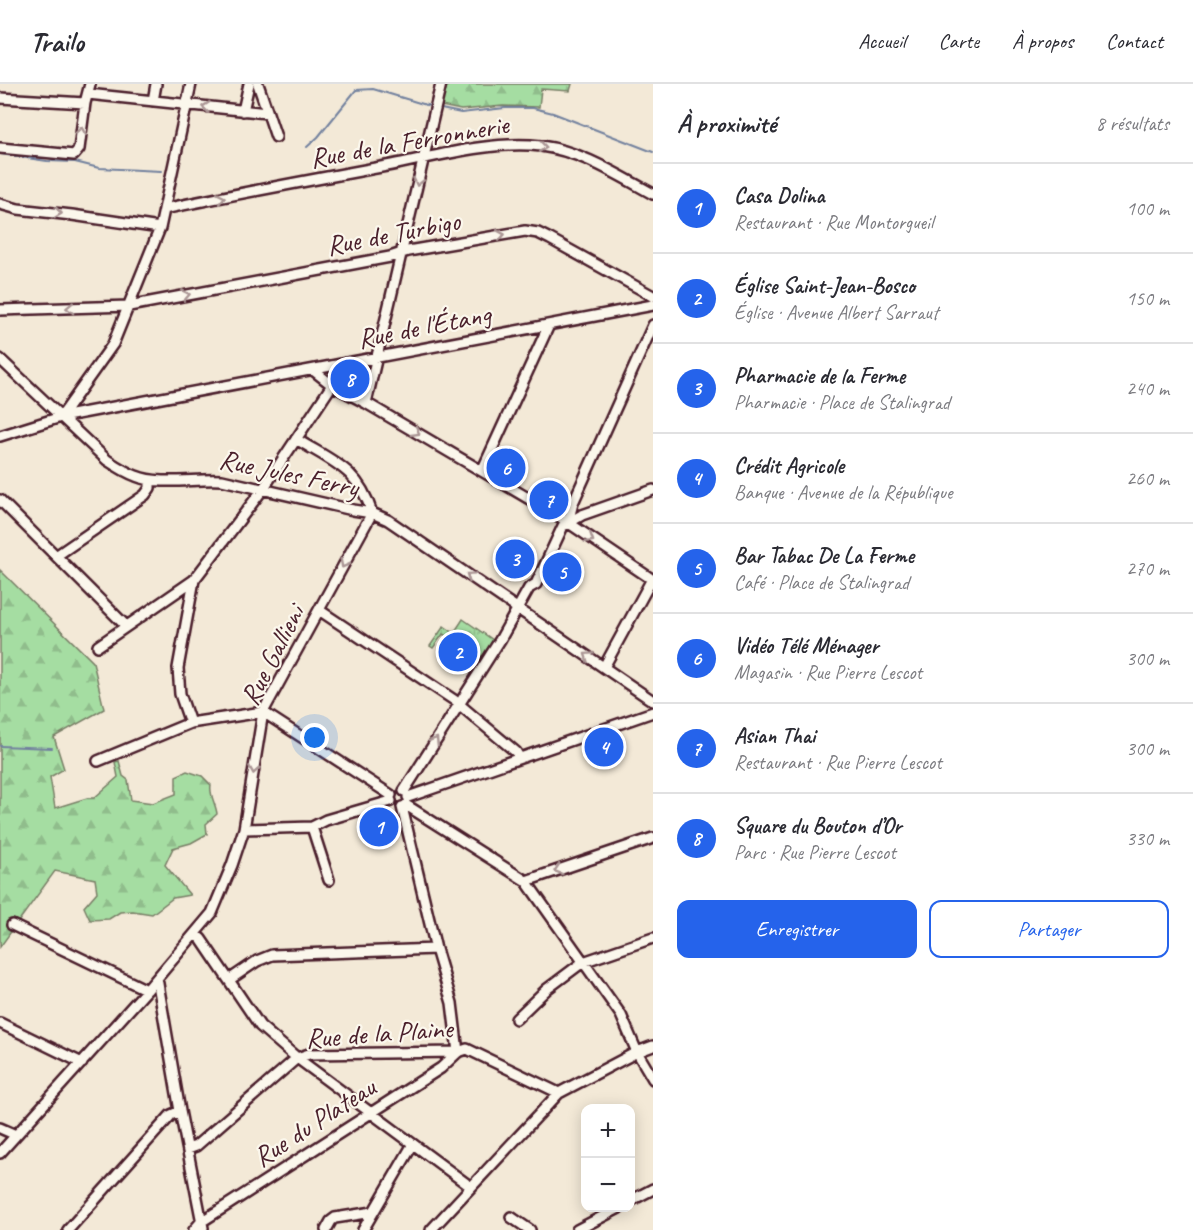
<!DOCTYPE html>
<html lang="fr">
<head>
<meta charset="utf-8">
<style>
	:root { --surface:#fff; --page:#f7f7f7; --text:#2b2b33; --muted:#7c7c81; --line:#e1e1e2; --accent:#2563eb }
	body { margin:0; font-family:Caveat,sans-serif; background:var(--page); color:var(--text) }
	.controls { position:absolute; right:18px; bottom:18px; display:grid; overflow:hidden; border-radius:12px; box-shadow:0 3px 15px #0003 }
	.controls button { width:54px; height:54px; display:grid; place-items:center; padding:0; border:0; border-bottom:2px solid var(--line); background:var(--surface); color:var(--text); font:30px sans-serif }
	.you { position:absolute; left:315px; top:654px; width:21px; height:21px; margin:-15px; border:4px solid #fff; border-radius:50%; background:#1a73e8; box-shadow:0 0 0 9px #1a73e833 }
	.badge { display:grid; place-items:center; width:39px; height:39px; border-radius:50%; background:var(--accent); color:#fff; font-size:20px; font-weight:700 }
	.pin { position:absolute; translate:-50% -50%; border:3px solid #fff; box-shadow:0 2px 6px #0006 }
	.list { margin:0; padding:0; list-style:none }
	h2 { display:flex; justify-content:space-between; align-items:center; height:78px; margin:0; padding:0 24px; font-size:26px }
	h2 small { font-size:20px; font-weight:400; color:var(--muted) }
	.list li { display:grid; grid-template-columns:39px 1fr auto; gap:18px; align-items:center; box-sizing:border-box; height:90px; padding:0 24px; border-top:2px solid var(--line) }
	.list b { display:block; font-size:22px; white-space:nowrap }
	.list p { margin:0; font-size:20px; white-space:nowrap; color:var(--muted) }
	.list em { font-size:20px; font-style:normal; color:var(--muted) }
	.actions { display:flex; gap:12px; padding:18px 24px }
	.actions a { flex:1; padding:14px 0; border:2px solid var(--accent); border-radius:12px; text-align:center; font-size:21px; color:var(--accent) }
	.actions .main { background:var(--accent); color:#fff }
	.map { position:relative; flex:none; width:653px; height:1146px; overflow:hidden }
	header { display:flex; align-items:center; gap:36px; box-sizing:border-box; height:84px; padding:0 30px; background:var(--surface); border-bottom:2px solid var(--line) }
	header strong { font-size:28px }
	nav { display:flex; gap:33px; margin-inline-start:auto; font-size:21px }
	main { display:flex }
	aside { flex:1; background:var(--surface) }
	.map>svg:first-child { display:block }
	.grass { fill:url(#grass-tufts); stroke:#787e66; stroke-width:1.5 }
	.forest { fill:url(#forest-firs); stroke:#787e66; stroke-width:1.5 }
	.park { fill:url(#park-dots); stroke:#787e66; stroke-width:1.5 }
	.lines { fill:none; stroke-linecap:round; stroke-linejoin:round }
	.stream { stroke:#72819e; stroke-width:2 }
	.minor-casing { stroke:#4a1f2b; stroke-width:14 }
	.minor { stroke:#fbf7ec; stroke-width:9 }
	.oneway { stroke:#ab9695 }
	.labels { text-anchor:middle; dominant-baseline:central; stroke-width:4.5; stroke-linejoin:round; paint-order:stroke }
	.street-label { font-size:28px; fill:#4a1f2b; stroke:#fbf7ec }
</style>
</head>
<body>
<header>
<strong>Trailo</strong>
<nav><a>Accueil</a><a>Carte</a><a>À propos</a><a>Contact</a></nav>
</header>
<main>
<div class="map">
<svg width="653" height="1146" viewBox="0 0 653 1146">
	<defs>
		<pattern id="grass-tufts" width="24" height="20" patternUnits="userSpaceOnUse" patternTransform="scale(1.5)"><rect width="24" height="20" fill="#a5dda2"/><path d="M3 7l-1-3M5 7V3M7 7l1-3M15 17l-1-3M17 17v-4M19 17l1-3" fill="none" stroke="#90bd8c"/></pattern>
		<pattern id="forest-firs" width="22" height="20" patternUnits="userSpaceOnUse" patternTransform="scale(1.5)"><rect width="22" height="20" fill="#a5dda2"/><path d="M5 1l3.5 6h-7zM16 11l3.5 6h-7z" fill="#90bd8c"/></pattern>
		<pattern id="park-dots" width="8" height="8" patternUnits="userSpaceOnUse" patternTransform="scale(1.5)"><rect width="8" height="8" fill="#a5dda2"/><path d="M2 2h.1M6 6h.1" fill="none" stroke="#90bd8c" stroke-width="1.8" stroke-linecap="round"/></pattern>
	</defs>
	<rect width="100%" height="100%" fill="#f3e9d7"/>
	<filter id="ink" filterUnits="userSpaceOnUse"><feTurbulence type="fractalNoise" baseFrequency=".0167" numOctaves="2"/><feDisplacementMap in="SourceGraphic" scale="12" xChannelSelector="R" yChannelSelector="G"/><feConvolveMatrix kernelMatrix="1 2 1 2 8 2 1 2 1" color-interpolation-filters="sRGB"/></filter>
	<g filter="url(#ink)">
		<path class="grass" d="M463,535L493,556L483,572L475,571L443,550L433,564L430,562L444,542L454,549Z"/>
		<path class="forest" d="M446,0H572L570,7L541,5L539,23L503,22L461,26L441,22Z
			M0,486L93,578L104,625L54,653L64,685L50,693L55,724L87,714H94L118,693L115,678L119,677L123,692L128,696L131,716L153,719L176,710V692L187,687L202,692L211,701C209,711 216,720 217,730L206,740L207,750L191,759L173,764L165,781L190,811L173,814L152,830L133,827L120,828L109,835L90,836L84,823L97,808L95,795L55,787L0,863Z"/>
		<path class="park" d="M368,279L371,280L363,310L336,298L331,292V289L335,286Z"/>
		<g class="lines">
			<path class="stream" d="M441,25L461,29L505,24H533L553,29L653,68
				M307,63L318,53L356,6L373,5L433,23
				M0,70L47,77L75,78L99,84L161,87
				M0,662L52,664"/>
			<g class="minor-casing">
				<path id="minor" d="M258,0L276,53
					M88,10L267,29
					M0,14L85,19
					M153,17L156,0
					M243,27L249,0
					M0,64L74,71L79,65L85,19L90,0
					M0,120L18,125L72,131L160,144
					M164,125C240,109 316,95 392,81C437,72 495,56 541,62C581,67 618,91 653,110
					M0,226L129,222L390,173L408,167L525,147L538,149L550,155L653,212
					M0,275L107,376C116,382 125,388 136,392C160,402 196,394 222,396L353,426L372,429L388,436L653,617
					M313,286L332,301L366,319L560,433L653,496
					M366,319L441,0
					M61,333L653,221
					M0,352L61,333L113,260L160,144L191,0
					M296,355C333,378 358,384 372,429
					M482,387L549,241
					M0,416L126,542
					M568,438L573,419L653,241
					M56,472L145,411L150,404V396
					M319,526L454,616L516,668L519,673
					M98,562L194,496
					M604,583L652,495
					M190,639L180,610L178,584L194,496L263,405L332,301
					M98,677L190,639L263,628L391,711
					M404,707L500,556L529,504L536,500L563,442L582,431L653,406
					M408,713L653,628
					M406,721L526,797L621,931L637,968L653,995
					M312,743L329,796
					M244,745L312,743L326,736L391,717
					M526,797L653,754
					M12,841L147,906
					M195,850L201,855L260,942L297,974L471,1103
					M157,894L180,1027L203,1144
					M229,896L257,877L272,871L436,865
					M516,935L547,905L583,878L653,854
					M0,939L82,979
					M0,1044L16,1051
					M188,1065L196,1062L297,974L309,970L458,968L467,965L559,1009
					M0,1069L147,906L212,829L232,781L244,745L263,628L372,429
					M630,1117L653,1105
					M511,1133L530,1146
					M68,1146L171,1031L180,1027
					M194,1146L201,1138L441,984L458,968L452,919L436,865L402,723
					M326,1146L331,1137L335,1134L373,1128
					M363,1146L413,1060
					M431,1146L559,1009L637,968L653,962
					M577,1146L619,1124"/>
			</g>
			<use href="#minor" class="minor"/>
		</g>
		<defs><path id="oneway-chevron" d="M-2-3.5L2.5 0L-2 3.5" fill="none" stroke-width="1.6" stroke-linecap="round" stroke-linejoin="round" transform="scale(1.5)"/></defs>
		<g class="oneway">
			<use href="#oneway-chevron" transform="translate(206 23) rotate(-174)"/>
			<use href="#oneway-chevron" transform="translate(81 47) rotate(-82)"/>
			<use href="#oneway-chevron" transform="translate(543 63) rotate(9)"/>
			<use href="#oneway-chevron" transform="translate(418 98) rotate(103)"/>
			<use href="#oneway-chevron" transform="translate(221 114) rotate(-11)"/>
			<use href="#oneway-chevron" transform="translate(58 129) rotate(6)"/>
			<use href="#oneway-chevron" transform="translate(501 151) rotate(-10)"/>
			<use href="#oneway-chevron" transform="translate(186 211) rotate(-11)"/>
			<use href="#oneway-chevron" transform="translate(70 224) rotate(178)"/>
			<use href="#oneway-chevron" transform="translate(416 348) rotate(30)"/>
			<use href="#oneway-chevron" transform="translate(590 455) rotate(32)"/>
			<use href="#oneway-chevron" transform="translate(344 480) rotate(118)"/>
			<use href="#oneway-chevron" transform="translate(470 492) rotate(-146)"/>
			<use href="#oneway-chevron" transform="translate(588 572) rotate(-146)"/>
			<use href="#oneway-chevron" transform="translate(435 657) rotate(-58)"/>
			<use href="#oneway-chevron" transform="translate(254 686) rotate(99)"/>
			<use href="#oneway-chevron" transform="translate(558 786) rotate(162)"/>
		</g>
	</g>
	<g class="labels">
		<g class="street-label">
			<text transform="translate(409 57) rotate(-10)">Rue de la Ferronnerie</text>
			<text transform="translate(393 149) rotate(-11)">Rue de Turbigo</text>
			<text transform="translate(424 242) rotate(-11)">Rue de l'Étang</text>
			<text transform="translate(289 389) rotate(12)">Rue Jules Ferry</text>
			<text transform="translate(272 571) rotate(-63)">Rue Gallieni</text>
			<text transform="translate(379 949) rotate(-4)">Rue de la Plaine</text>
			<text transform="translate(314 1038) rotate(-33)">Rue du Plateau</text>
		</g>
	</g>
</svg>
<div class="controls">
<button>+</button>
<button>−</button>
</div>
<div class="you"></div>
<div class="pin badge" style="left:379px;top:743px">1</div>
<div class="pin badge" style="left:458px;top:568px">2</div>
<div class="pin badge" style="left:515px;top:475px">3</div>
<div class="pin badge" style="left:604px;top:663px">4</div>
<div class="pin badge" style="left:562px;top:488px">5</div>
<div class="pin badge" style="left:506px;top:384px">6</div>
<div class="pin badge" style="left:549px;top:416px">7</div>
<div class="pin badge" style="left:350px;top:295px">8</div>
</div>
<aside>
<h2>À proximité<small>8 résultats</small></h2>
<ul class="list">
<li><span class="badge">1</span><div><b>Casa Dolina</b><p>Restaurant · Rue Montorgueil</p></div><em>100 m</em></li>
<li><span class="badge">2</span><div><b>Église Saint-Jean-Bosco</b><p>Église · Avenue Albert Sarraut</p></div><em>150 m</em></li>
<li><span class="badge">3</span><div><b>Pharmacie de la Ferme</b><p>Pharmacie · Place de Stalingrad</p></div><em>240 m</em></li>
<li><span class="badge">4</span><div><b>Crédit Agricole</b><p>Banque · Avenue de la République</p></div><em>260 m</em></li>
<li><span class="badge">5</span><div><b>Bar Tabac De La Ferme</b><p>Café · Place de Stalingrad</p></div><em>270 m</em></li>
<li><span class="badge">6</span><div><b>Vidéo Télé Ménager</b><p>Magasin · Rue Pierre Lescot</p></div><em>300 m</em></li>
<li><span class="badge">7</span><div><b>Asian Thai</b><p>Restaurant · Rue Pierre Lescot</p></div><em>300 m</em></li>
<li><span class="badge">8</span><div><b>Square du Bouton d’Or</b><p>Parc · Rue Pierre Lescot</p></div><em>330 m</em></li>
</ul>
<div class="actions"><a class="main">Enregistrer</a><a>Partager</a></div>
</aside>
</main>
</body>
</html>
